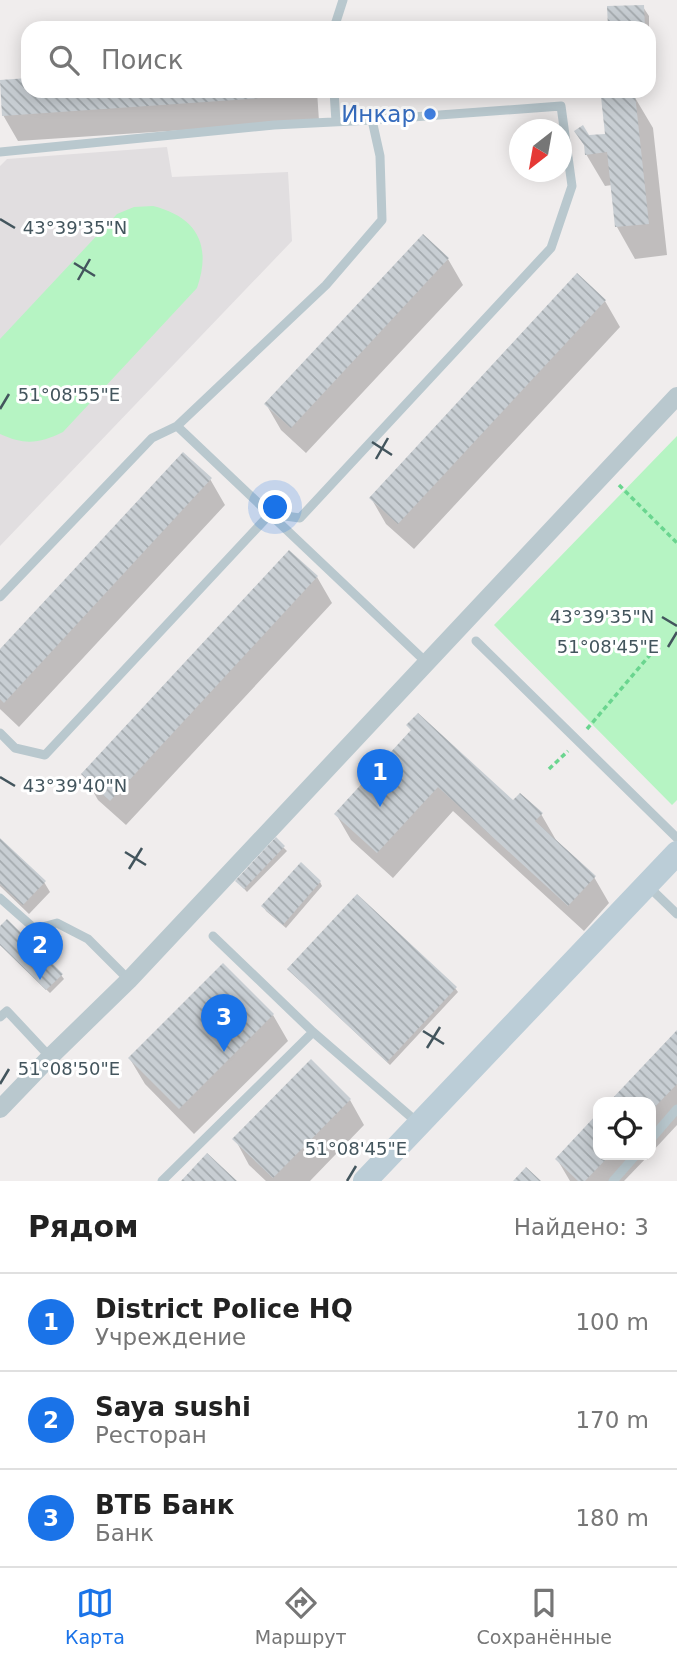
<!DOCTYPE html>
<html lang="ru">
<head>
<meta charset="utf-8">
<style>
	:root { --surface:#fff; --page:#f2f2f2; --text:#222; --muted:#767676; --line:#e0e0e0; --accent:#1a73e8 }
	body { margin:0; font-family:"DejaVu Sans",sans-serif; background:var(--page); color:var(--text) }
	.controls { position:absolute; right:21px; bottom:21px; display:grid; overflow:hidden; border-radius:14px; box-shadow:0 4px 18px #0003 }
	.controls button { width:63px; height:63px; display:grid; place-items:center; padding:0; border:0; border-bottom:2px solid var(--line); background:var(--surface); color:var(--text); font:35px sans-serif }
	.compass { position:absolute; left:509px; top:119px; width:63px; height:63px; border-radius:50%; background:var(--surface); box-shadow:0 4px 18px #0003; rotate:211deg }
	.you { position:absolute; left:276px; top:508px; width:24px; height:24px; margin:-18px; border:5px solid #fff; border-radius:50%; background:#1a73e8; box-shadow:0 0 0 10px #1a73e833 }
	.badge { display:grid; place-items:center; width:46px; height:46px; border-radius:50%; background:var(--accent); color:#fff; font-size:23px; font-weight:700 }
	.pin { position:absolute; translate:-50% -58px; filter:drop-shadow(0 2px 4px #0008) }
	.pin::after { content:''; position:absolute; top:37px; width:24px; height:21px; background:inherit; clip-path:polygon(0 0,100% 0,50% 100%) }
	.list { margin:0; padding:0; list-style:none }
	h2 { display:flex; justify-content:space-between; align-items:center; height:91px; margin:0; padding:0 28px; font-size:30px }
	h2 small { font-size:23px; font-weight:400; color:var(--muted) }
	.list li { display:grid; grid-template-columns:46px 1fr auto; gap:21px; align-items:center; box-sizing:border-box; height:98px; padding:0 28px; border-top:2px solid var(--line) }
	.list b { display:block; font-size:26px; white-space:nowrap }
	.list p { margin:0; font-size:23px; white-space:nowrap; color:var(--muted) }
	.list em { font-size:23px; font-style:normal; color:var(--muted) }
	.icon { flex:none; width:38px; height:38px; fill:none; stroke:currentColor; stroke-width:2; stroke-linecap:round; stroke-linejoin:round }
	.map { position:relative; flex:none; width:677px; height:1181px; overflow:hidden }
	.search { position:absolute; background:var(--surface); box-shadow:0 4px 18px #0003; left:21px; right:21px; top:21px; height:77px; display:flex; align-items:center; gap:18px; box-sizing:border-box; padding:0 24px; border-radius:21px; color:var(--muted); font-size:26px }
	.sheet { height:385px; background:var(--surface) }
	nav { display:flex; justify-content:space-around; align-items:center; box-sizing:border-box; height:98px; border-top:2px solid var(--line); background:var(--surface); font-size:19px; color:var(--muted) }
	nav a { display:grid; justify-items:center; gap:4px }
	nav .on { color:var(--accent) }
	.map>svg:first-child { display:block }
	.education { fill:#e1dee0 }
	.green { fill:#b6f4c3 }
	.shadow { fill:#0003 }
	.building { fill:url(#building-back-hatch) }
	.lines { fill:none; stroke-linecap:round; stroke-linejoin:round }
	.path { stroke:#6ad58f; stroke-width:3.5; stroke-dasharray:5 3.5; stroke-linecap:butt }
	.lane { stroke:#b9c8ce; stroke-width:9 }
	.street { stroke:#b9c8ce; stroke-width:18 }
	.secondary { stroke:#bbcdd7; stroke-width:24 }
	.ticks { fill:none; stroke:#43555d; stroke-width:2.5 }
	.shop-dot { fill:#3f7fe0; stroke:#fff; stroke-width:2.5 }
	.labels { text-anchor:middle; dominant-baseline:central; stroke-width:6; stroke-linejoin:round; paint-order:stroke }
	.shop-label { font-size:23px; fill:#366cbe; stroke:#fff; text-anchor:end }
	.ticks-label { font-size:18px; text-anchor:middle; fill:#43555d; stroke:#fff; stroke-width:6; stroke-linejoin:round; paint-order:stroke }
</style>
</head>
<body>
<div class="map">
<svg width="677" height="1181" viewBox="0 0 677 1181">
	<defs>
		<pattern id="building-back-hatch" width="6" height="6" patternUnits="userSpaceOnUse" patternTransform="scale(1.75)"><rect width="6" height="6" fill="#c8ced3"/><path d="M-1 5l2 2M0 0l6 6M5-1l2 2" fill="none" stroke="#a4aaae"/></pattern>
	</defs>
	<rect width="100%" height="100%" fill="#f0eded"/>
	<path class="education" d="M167,147L172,177L288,172L292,241L0,546V166L7,159Z"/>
	<path class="green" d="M153,206C197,217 212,245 197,288L63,432C39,444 24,445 0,434V339L117,214L134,207Z
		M677,436V800L672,805L494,625Z"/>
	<path class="shadow" d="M643,7L649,16V46V28H609Z
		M28,80V91H317L319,121L18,141L3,115Z
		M374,91H486L378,98Z
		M634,96L653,128L667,255L635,259L617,227L612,185L605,186L586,154V148L576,132L588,137L607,136Z
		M448,259L463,285L306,453L281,430L266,404Z
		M605,301L620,327L414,549L386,524L371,498Z
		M210,479L225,505L19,727L0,709V651Z
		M317,577L332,603L126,825L98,800L83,774Z
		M408,726L513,803L541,814L556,840L594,877L609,903L584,931L453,811L393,878L351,840L336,814L412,731Z
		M276,840L287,851L247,892L237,881Z
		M0,841L44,882L50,892L29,914L0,886Z
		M320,882L322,886L286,928L266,911L264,907Z
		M0,928L61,975L64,979L50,993L0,945Z
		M292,973L455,988L458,992L390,1065Z
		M273,1015L288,1041L194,1134L145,1084L130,1059Z
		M677,1033V1125L651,1153V1102H611Z
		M350,1100L364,1125L310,1181H266L249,1165L235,1139Z
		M598,1116V1155H649L624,1181H570L557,1159Z"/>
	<path class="building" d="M644,5L645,28H608L607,6Z
		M593,22V28H529V26Z
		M28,78V91H305L306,95L2,116L0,80Z
		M635,94L649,224L615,227L607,152L585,155L584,145L574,131L583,125L589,135L605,134L601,97Z
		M423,234L449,258L291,428L264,404Z
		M577,273L606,300L398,524L369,498Z
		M183,452L212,478L4,703L0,699V649Z
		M289,550L318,576L110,801L81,774Z
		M418,713L513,800L520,793L543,813L535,821L596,876L568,906L438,787L377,853L334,814L411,730L406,725Z
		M276,837L285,846L244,889L235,881Z
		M0,838L46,881L23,905L0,884Z
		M301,862L321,881L283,925L261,906Z
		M357,894L457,987L387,1062L287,969Z
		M7,919L63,974L46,990L0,945V926Z
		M223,963L274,1014L179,1109L128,1058Z
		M677,1030V1084L651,1111V1102H609Z
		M311,1059L351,1099L273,1178L232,1139Z
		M598,1113V1155H610L585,1181H578L555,1159Z
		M207,1153L237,1181H181Z
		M526,1167L541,1181H513Z"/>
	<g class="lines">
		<path class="path" d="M619,485L677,543
			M587,729L655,649
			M549,769L568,751"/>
		<path class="lane" d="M334,28L343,0
			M334,91L336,122
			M0,152L274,125L372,120
			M0,597L152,438L177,426L426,662
			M476,641L677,838
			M0,733L15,748L45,755L270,514L300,518L551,248L572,186L561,106L372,120L380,156L382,220L326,285L177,426
			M648,886L677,914
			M0,898L35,929L57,923L88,939L129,980
			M213,936L313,1032L418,1123
			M0,1017L7,1011L50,1057
			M651,1139L677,1109
			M162,1181L313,1032
			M613,1181L636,1155"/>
		<path class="street" d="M0,1109L50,1057L129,980L677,396"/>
		<path class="secondary" d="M365,1181L677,853"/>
	</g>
	<path class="ticks" d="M0,219L15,228M74,263L95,276M78,280L90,259M0,409L9,394M372,442L392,455M376,459L388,438M662,617L677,626M668,647L677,632M0,777L15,786M125,852L146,865M129,869L142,848M423,1031L444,1044M427,1048L440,1027M0,1084L9,1069M347,1181L356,1166"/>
	<circle class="shop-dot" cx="430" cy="114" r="7"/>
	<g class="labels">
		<g class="shop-label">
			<text x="416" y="114">Инкар</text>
		</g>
	</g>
	<g class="ticks-label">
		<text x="75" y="234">43°39'35"N</text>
		<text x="69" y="401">51°08'55"E</text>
		<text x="602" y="623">43°39'35"N</text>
		<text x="608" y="653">51°08'45"E</text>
		<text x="75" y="792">43°39'40"N</text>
		<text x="69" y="1075">51°08'50"E</text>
		<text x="356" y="1155">51°08'45"E</text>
	</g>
</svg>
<div class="controls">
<button><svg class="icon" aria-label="locate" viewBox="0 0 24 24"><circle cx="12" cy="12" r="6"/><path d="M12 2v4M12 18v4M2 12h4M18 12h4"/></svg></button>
</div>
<svg class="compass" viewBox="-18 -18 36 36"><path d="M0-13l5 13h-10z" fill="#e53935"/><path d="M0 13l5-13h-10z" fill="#767676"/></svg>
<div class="you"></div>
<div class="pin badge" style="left:380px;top:807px">1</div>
<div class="pin badge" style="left:40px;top:980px">2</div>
<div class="pin badge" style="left:224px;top:1052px">3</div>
<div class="search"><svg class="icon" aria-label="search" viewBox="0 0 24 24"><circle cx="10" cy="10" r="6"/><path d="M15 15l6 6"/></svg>Поиск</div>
</div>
<section class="sheet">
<h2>Рядом<small>Найдено: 3</small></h2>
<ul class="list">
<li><span class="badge">1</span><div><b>District Police HQ</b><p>Учреждение</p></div><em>100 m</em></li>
<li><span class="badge">2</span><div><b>Saya sushi</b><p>Ресторан</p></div><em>170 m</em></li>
<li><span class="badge">3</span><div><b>ВТБ Банк</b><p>Банк</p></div><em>180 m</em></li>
</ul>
</section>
<nav>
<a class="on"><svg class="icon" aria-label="map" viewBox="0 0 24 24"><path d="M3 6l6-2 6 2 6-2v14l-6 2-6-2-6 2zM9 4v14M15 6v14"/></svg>Карта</a>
<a><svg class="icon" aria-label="directions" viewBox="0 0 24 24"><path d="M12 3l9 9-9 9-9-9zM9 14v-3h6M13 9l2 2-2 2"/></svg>Маршрут</a>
<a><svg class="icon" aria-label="saved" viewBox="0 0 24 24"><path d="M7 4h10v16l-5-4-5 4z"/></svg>Сохранённые</a>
</nav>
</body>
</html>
